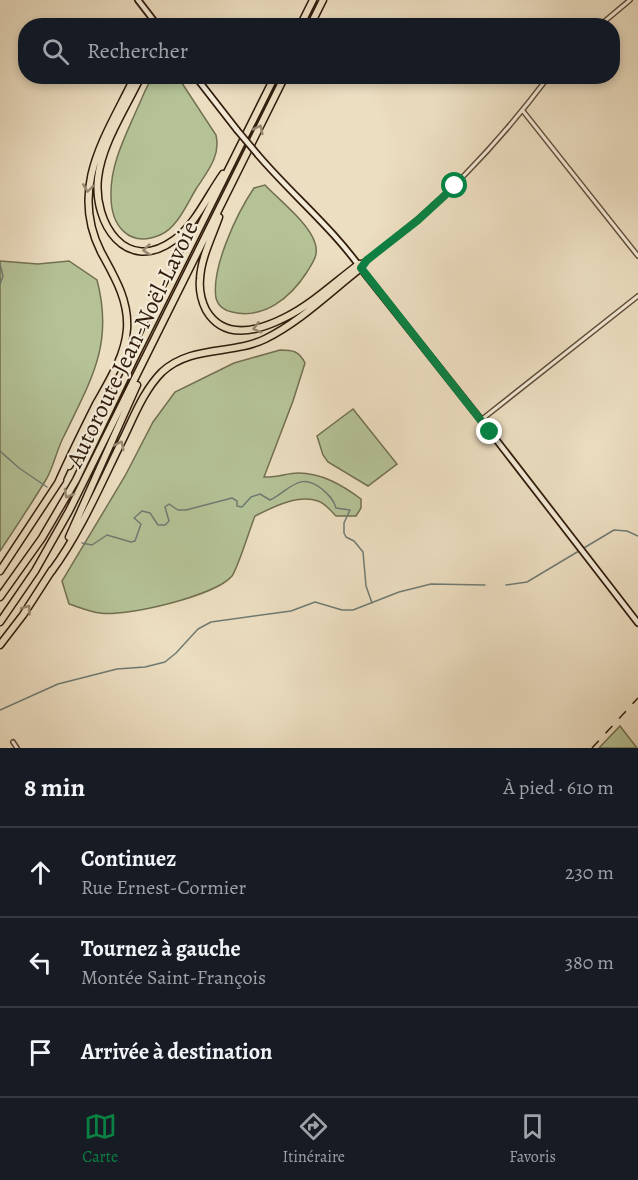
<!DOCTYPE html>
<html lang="fr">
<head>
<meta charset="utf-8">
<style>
	:root { --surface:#171b24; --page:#20242c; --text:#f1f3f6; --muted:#9ea1a6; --line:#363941; --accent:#0b8043 }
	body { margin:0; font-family:Alegreya,serif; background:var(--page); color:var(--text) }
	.stop { position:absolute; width:18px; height:18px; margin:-14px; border:4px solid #0b8043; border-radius:50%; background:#fff }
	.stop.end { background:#0b8043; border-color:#fff; box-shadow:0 2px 6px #0008 }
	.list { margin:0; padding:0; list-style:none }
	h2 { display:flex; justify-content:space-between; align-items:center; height:78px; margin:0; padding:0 24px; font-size:26px }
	h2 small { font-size:20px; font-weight:400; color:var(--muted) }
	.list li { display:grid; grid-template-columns:39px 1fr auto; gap:18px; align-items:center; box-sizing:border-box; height:90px; padding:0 24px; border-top:2px solid var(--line) }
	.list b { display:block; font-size:22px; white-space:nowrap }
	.list p { margin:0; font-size:20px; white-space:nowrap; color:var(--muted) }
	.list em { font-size:20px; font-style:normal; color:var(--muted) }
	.icon { flex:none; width:33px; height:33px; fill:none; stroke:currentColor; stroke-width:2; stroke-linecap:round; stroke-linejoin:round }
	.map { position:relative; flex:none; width:638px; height:748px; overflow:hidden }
	.search { position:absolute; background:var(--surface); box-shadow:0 3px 9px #0003; left:18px; right:18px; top:18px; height:66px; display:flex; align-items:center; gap:15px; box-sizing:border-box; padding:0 21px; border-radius:24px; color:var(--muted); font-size:22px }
	.sheet { height:348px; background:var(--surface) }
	nav { display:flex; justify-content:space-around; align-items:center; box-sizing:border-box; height:84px; border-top:2px solid var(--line); background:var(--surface); font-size:16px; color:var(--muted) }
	nav a { display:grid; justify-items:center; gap:3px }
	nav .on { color:var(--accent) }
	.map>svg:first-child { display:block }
	.green { fill:#b4c296; stroke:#726f51; stroke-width:1.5 }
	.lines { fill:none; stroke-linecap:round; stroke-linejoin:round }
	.stream { stroke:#6f7b73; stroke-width:1.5 }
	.street-casing { stroke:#604c39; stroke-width:6 }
	.secondary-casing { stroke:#311c0c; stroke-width:8 }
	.highway-casing { stroke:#311c0c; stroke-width:9 }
	.street { stroke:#f3ead7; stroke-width:3 }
	.secondary { stroke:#f3ead7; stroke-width:4.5 }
	.highway { stroke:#ecdec1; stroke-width:6 }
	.rail { stroke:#311c0c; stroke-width:1.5; stroke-dasharray:10 10; stroke-linecap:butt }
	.secondary-bridge-casing { stroke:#311c0c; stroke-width:8; stroke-linecap:butt }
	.secondary-bridge { stroke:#f3ead7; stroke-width:4.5 }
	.oneway { stroke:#988770 }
	.route { stroke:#0b8043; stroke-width:8 }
	.labels { text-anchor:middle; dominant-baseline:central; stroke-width:4.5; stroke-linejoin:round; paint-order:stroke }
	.street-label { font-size:24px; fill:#311c0c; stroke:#f3ead7 }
</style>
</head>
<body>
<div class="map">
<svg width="638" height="748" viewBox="0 0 638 748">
	<rect width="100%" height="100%" fill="#ecdec1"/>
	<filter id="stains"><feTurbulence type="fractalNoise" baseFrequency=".00333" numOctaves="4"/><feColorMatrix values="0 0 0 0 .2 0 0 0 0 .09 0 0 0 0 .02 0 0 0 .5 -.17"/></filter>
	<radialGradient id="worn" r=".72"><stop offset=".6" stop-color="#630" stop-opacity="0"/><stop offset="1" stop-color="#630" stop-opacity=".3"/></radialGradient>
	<path class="green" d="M153,77H178L216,135C221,156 207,172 196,189C187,204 177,228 160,235C129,248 111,226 111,196C110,165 125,137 137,109C142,99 146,86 153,77Z
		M265,185C279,200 309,223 315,243C319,255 313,262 307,272C291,297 264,320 232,312C225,311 218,306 216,298C211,268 237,213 254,188Z
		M0,261L38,264L69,261L97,280C114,344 91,380 64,436C57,449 54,465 47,478C32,503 16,527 0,551Z
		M280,350C293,350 299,351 305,363L293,401L264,477C276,478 287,473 298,473C322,473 342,485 361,499V508L356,516H336C331,511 325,503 318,501C298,494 273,507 255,516C250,528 238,568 232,576C215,596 126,617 100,613C90,612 79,607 69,604L62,581L125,476L153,422L175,392L234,363Z
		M353,409L397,464L368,486L328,462L323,455L317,436Z
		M620,726L637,748H599Z"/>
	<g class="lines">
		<path class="stream" d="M0,264L3,276L0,284
			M0,451L19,468L47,487
			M82,543L92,545L107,535L131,542L135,541L141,524L134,518L142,511L150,513L158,525H165L169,521L165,507L169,504L178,510H186L232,498L237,501V506L242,507L251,497L260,494L270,500C290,490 299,471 322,489C329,495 334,500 336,508L350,510L344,523V533L346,537L354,541L363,552L366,586L372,603
			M506,585L527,582L614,530L627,531L638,536
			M0,710L58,684L117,669L145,667L165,662L176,653L198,629L211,622L291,611L315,602L342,610H353L399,592L431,584L485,585"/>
		<g class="street-casing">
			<path id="street" d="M599,26L630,0
				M523,111L638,256
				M360,263L367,260C439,206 495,148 549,76
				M481,420L638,296
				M13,742L17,748"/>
		</g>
		<g class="secondary-casing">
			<path id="secondary" d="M138,0L158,26
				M195,76L237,130
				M258,155C293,196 334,229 365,274L481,420L638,623"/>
		</g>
		<g class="highway-casing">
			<path id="highway" d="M300,26L313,0
				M310,26L323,0
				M141,76C126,108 102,143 98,178C93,223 126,275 174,240C195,225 208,195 223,174
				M219,217C212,237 201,258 200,279C199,290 201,300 206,310C224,341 258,331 284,318C311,305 335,282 359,264
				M69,466L116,388
				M58,483C70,456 83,430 96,404C109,381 125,356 127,329C129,300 114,276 101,252C68,186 107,135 135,76
				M69,537L137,385
				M0,571L60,480
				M51,572C80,533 100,486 121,443C133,419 143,391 162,372C191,345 232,355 265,339C300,322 330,292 361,268
				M0,597L42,538L76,480L134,359L275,76
				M0,622L35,571L69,511L285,76
				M0,645L23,615L52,570"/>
		</g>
		<use href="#street" class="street"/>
		<use href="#secondary" class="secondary"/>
		<use href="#highway" class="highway"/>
		<path class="rail" d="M592,748L638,698"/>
		<g class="secondary-bridge-casing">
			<path id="secondary-bridge" d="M237,130L258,155"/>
		</g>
		<use href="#secondary-bridge" class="secondary-bridge"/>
	</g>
	<defs><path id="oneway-chevron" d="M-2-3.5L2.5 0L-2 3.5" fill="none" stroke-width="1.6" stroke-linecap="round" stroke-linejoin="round" transform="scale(1.5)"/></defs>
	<g class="oneway">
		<use href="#oneway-chevron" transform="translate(259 129) rotate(-64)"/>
		<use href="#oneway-chevron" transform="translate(88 188) rotate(97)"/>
		<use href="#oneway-chevron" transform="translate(147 250) rotate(174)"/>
		<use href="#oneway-chevron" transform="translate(257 328) rotate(165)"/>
		<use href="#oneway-chevron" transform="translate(120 445) rotate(-64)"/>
		<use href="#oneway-chevron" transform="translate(68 494) rotate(119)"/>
		<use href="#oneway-chevron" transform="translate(27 609) rotate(-55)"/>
	</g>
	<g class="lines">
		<path class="route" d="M455,186L418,220L367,260L361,268L490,432"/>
	</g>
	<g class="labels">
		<g class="street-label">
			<text transform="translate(132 344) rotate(-64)">Autoroute Jean-Noël-Lavoie</text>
		</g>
	</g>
	<rect width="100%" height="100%" filter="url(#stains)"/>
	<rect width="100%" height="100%" fill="url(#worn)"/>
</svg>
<div class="stop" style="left:455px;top:186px"></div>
<div class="stop end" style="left:490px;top:432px"></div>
<div class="search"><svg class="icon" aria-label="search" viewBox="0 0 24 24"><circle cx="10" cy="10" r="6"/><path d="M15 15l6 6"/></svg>Rechercher</div>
</div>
<section class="sheet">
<h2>8 min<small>À pied · 610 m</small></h2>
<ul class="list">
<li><svg class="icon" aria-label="ahead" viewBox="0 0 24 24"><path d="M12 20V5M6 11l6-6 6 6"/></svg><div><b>Continuez</b><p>Rue Ernest-Cormier</p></div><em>230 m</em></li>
<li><svg class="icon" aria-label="left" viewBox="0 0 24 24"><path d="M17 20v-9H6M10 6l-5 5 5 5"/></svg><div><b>Tournez à gauche</b><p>Montée Saint-François</p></div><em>380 m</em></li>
<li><svg class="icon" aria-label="arrive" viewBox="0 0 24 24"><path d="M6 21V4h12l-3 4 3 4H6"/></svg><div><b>Arrivée à destination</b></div></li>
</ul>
</section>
<nav>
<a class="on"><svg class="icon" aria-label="map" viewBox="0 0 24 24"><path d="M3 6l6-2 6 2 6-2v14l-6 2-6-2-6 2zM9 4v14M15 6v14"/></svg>Carte</a>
<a><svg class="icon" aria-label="directions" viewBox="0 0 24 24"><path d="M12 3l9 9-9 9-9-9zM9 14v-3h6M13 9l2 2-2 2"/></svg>Itinéraire</a>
<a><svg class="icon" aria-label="saved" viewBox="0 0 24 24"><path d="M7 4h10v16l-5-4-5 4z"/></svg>Favoris</a>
</nav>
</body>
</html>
